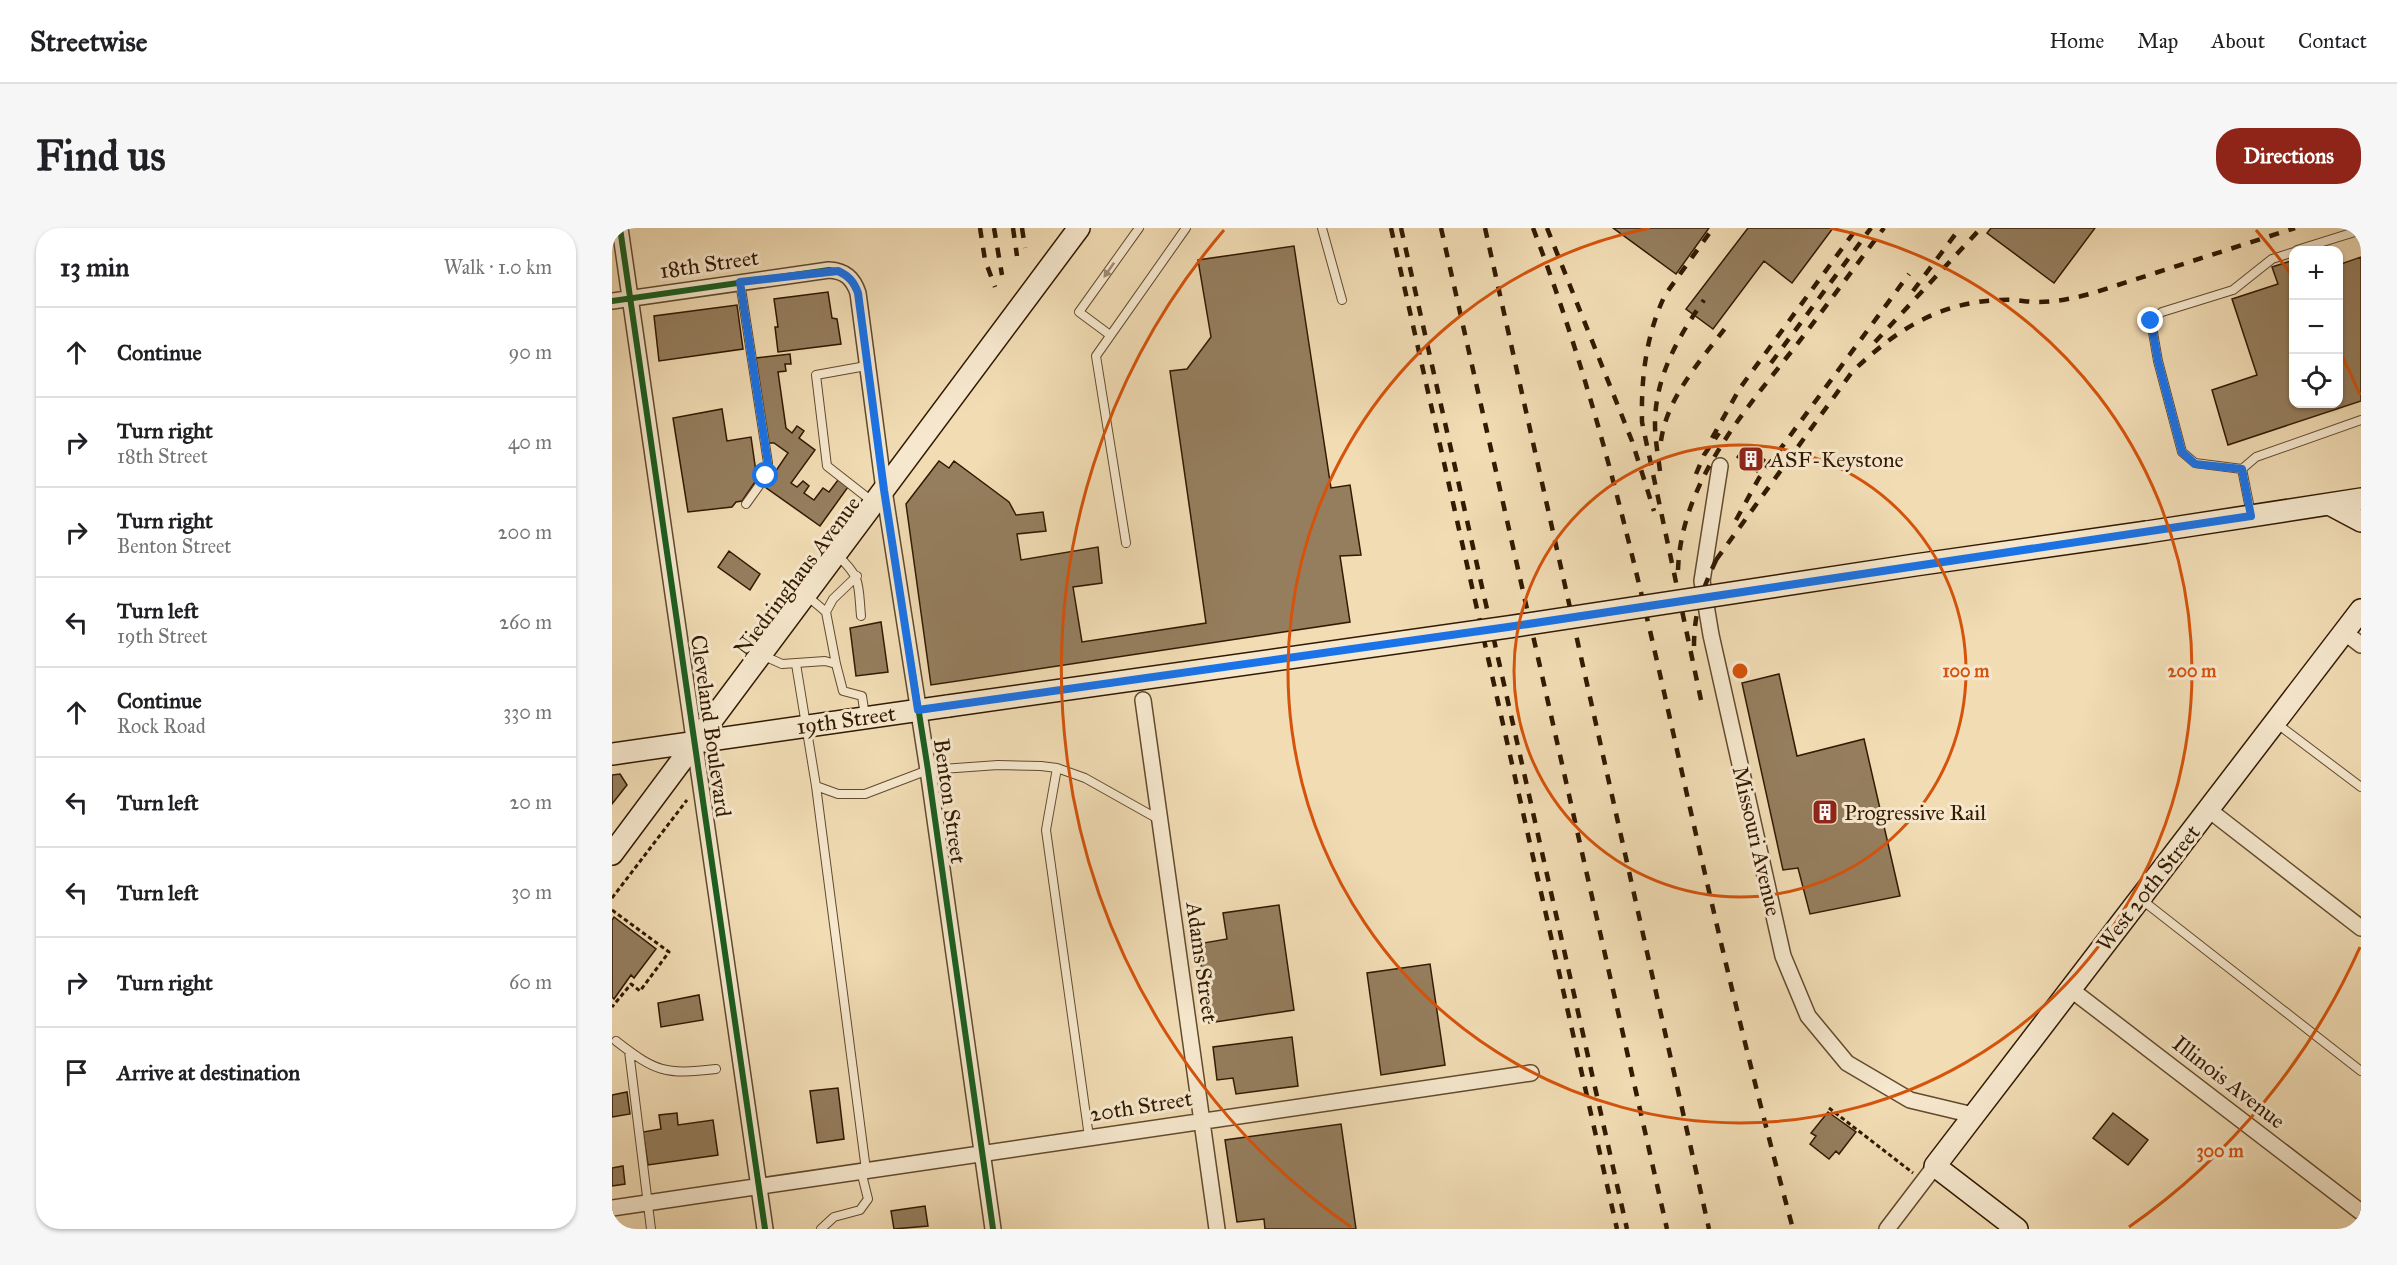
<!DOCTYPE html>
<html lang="en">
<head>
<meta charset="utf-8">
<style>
	:root { --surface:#fff; --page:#f6f6f6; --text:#202124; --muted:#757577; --line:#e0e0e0; --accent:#8f2418 }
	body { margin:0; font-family:"IM FELL Great Primer",serif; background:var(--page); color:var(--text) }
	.controls { position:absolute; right:18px; top:18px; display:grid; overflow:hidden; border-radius:12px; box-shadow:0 2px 4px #0004 }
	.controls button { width:54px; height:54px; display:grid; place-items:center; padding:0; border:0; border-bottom:2px solid var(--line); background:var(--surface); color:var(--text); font:30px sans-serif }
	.stop { position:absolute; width:18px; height:18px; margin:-14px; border:4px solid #1a73e8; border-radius:50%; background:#fff }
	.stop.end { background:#1a73e8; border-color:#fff; box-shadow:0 2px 6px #0008 }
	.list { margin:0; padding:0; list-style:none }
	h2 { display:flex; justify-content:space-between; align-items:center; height:78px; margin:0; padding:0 24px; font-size:26px }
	h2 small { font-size:20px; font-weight:400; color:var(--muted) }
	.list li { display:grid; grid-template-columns:39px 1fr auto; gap:18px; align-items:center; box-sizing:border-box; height:90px; padding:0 24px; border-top:2px solid var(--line) }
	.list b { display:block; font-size:22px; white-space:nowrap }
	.list p { margin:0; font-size:20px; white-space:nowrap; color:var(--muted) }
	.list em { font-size:20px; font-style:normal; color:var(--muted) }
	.icon { flex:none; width:33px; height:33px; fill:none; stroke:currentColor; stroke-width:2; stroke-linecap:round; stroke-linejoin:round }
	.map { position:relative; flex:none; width:1749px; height:1001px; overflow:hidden; border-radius:24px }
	header { display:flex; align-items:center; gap:36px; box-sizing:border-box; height:84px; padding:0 30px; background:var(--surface); border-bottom:2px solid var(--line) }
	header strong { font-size:28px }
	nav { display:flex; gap:33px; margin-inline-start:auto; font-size:21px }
	.intro { display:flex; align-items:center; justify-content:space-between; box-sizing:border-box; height:144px; padding:0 36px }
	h1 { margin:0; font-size:42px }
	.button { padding:15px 27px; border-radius:24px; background:var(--accent); color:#fff; font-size:21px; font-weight:700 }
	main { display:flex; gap:36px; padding:0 36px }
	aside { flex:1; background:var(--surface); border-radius:24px; box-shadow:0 2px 4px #0004 }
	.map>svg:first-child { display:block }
	.building { fill:#957e5e; stroke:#321900; stroke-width:1.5 }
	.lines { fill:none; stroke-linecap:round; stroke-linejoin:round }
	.lane-casing { stroke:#624a2d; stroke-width:10 }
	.street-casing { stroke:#624a2d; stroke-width:18 }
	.secondary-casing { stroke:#321900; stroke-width:24 }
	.path { stroke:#321900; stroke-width:3; stroke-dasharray:4.5 3; stroke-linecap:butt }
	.lane { stroke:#f6e8ce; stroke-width:8 }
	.street { stroke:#f6e8ce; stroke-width:15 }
	.secondary { stroke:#f6e8ce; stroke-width:21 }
	.rail { stroke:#321900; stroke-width:4.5; stroke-dasharray:10 10; stroke-linecap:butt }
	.secondary-bridge-casing { stroke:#321900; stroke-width:24; stroke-linecap:butt }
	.secondary-bridge { stroke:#f6e8ce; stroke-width:21 }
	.cycleway-casing { stroke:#f6e8ce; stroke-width:10 }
	.cycleway { stroke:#1b5e20; stroke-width:6 }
	.oneway { fill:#9e8b71 }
	.route { stroke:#1a73e8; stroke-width:8 }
	.ring { fill:none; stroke:#d6530b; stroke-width:3 }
	.labels { text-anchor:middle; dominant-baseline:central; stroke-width:6; stroke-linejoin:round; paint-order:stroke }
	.street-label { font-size:22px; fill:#321900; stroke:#f6e8ce }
	.poi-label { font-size:22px; fill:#321900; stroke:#f6e8ce; text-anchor:start }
	.centre { fill:#d6530b; stroke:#f6e8ce; stroke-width:3 }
	.ring-label { font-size:18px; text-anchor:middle; font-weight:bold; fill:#d6530b; stroke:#f6e8ce; stroke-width:6; stroke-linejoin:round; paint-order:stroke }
</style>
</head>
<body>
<header>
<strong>Streetwise</strong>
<nav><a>Home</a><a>Map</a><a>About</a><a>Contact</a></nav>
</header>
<div class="intro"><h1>Find us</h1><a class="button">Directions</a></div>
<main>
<aside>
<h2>13 min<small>Walk · 1.0 km</small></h2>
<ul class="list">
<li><svg class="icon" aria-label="ahead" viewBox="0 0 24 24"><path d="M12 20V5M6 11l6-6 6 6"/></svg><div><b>Continue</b></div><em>90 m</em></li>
<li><svg class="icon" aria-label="right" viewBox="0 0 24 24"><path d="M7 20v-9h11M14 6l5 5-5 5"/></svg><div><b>Turn right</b><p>18th Street</p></div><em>40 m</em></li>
<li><svg class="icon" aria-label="right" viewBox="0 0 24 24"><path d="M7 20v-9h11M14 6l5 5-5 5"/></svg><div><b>Turn right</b><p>Benton Street</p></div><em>200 m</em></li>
<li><svg class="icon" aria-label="left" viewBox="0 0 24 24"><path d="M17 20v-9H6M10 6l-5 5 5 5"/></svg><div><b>Turn left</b><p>19th Street</p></div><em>260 m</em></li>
<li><svg class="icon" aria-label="ahead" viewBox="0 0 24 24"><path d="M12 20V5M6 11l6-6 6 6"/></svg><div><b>Continue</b><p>Rock Road</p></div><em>330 m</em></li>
<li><svg class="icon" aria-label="left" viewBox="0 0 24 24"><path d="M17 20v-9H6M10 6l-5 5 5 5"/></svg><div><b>Turn left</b></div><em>20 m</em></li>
<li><svg class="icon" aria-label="left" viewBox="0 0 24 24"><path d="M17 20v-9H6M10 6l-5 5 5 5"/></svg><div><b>Turn left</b></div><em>30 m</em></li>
<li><svg class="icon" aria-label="right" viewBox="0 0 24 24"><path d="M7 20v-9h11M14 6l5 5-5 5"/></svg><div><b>Turn right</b></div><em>60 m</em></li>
<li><svg class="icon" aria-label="arrive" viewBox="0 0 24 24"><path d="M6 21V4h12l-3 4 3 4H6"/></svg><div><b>Arrive at destination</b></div></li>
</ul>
</aside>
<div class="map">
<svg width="1749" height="1001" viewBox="0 0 1749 1001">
	<rect width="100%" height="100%" fill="#f1dcb4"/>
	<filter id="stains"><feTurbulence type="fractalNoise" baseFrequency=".00333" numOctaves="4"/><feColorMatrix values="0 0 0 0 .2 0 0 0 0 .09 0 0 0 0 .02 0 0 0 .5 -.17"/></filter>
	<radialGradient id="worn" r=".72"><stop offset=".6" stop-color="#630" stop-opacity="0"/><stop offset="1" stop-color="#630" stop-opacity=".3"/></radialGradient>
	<path class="building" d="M1001,0H1097L1064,46Z
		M1136,0H1221L1180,55L1152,33L1101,101L1074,81Z
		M1379,0H1483L1442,55L1375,5Z
		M682,18L719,260L738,257L749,327L728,328L738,394L319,457L294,276L327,233L337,240L342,233L397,274L404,287L431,284L434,303L405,306L409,332L486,319L490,355L461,359L470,414L594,395L558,143L575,141L599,109L586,32Z
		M1749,29V173L1616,217L1600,162L1645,147L1620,71L1666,56L1660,39L1682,32V176H1726V37Z
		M216,64L220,90L225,91L229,116L166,124L163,99H166L162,71Z
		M125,77L131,121L47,133L42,88Z
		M178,126L179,136H173L174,143L166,144L174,200L180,205L185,198L192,203L187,210L203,222L179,255L185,259L191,253L197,258L192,265L202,272L211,260L217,264L226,252L236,259L208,298L153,259L176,225L162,215H156L144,130Z
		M110,181L115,213L139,209L145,251L130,273L124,274L120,279L76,284L61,190Z
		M1134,217L1153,232L1145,244L1125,229Z
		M117,323L148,346L138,362L106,339Z
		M269,394L276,444L244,448L238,400Z
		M1167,446L1185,528L1252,511L1288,668L1198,686L1186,640L1171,642L1130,455Z
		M8,546L15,557L0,576V547Z
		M667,677L682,782L597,795L586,716L615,711L611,685Z
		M2,689L44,721L22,750L19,747L2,771L0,769V692Z
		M818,736L833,837L769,847L755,745Z
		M87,767L91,792L49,799L46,775Z
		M680,809L686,858L624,866L621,850L605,852L601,819Z
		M226,860L232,911L205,915L198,863Z
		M15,864L18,886L0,889V867Z
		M1216,884L1244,904L1227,926L1224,923L1217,931L1198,916L1204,908L1199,905Z
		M65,885L66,897L101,892L106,927L36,937L31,904L49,901L47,887Z
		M1501,885L1536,912L1516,937L1481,910Z
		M729,896L744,1001H653L652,991L625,994L613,912Z
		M11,938L13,956L0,958V940Z
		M313,978L316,998L282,1001L279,983Z"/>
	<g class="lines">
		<g class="lane-casing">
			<path id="lane" d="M710,0L730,72
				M1685,22L1749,2
				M128,54L156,235L154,248L134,276
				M498,107L467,84L527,0
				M254,138L204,147L215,238L261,274
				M1630,241L1583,235L1570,224L1546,133L1539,93L1550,84L1621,62L1660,31L1682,24
				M1639,286L1630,241L1644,229L1749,192
				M514,315L484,128L574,0
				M225,327C250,350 246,356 249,388
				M194,367L214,384L224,436
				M214,384L221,371L245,348
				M150,427L170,436L213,433L224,436L231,463L250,468L253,488
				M184,436L204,558L254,942
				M1664,495L1749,559
				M445,540L434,602L477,909
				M204,558L226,566H253L316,542L386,537L429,538L445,540L473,550L546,591
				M1530,672L1749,843
				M4,813C44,844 53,847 104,841
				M17,823L39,1001
				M209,1001L222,989L248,982L256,971L249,943"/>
		</g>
		<g class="street-casing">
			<path id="street" d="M8,0L153,1001
				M0,73L217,42C233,43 241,50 246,65L272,262L316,542L381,1001
				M1108,238L1090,353L1099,407L1171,728L1196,788L1235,835L1298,872L1361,887
				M1732,404L1749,417
				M531,472L605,1001
				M1597,582L1749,700
				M1457,760L1749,984
				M0,980L919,845
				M1275,1001L1323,938"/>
		</g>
		<g class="secondary-casing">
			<path id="secondary" d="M1717,276L1749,293
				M1535,304L1749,271
				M0,526L336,478
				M0,626L467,0
				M1405,1001L1323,938L1749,382"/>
		</g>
		<path class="path" d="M0,670L75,572
			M0,682L57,724L28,763L19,756L0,779
			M1217,880L1301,945"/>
		<use href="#lane" class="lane"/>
		<use href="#street" class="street"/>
		<use href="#secondary" class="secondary"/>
		<path class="rail" d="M368,0L373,32L383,59
			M382,0L390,47
			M401,0L405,28
			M410,0L413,20
			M779,0L1005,1001
			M789,0L1015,1001
			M829,0L1055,1001
			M873,0L1097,1001
			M921,0C987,172 1027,352 1067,531C1102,688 1139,846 1181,1001
			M935,0L1020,213L1042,283
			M1301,63L1348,0
			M1263,114L1369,0
			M1159,135L1259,0
			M1100,210L1128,160L1245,0
			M1049,213C1055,168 1091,130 1117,95
			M1048,243C1046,227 1043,211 1043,196C1043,149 1066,109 1092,72
			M1084,246L1092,227L1107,205
			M1124,292L1147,250L1297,46
			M1104,332L1240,144C1284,102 1327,74 1389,72C1402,71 1414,74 1426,74C1445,74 1463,70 1481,65L1683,0
			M1066,342C1069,257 1129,187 1179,124C1211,83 1241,41 1272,0
			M1082,418C1082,381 1092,357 1108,324
			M1089,472L1030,194C1029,150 1034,107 1053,67L1101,0"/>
		<g class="secondary-bridge-casing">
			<path id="secondary-bridge" d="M336,478L896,399L1303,337L1535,304"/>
		</g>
		<use href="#secondary-bridge" class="secondary-bridge"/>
		<g class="cycleway-casing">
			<path id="cycleway" d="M8,0L153,1001
				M0,73L217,42C233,43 241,50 246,65L272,262L316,542L381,1001"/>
		</g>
		<use href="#cycleway" class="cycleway"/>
	</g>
	<defs><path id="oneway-solid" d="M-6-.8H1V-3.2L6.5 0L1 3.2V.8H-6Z" transform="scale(1.5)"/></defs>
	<use class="oneway" href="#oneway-solid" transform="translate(497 42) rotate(125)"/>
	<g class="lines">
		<path class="route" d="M154,248L156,235L128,54L226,43C237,48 242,54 246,65L272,262L306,482L896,399L1639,288L1630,241L1583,236L1570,224L1546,133L1539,93"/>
	</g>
	<g class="ring">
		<circle cx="1128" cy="443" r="226"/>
		<path d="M1218 0A452 452 0 1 1 1038 0"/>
		<path d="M1748 719A679 679 0 0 1 1517 999M739 999A679 679 0 0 1 612 2M1644 2A679 679 0 0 1 1681 49M1728 124A679 679 0 0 1 1748 167"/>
	</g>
	<defs>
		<g id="building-square" transform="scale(1.35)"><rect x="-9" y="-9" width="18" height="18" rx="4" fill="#8f2418" stroke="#f6e8ce"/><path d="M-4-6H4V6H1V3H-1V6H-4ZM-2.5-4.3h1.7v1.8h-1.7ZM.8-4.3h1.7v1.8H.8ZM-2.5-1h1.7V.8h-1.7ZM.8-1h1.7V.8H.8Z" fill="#fff"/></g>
	</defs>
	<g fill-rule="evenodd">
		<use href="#building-square" x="1139" y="231"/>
		<use href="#building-square" x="1213" y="584"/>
	</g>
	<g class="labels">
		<g class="street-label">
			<text transform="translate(97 36) rotate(-8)">18th Street</text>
			<text transform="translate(185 348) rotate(-53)">Niedringhaus Avenue</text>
			<text transform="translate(234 492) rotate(-8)">19th Street</text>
			<text transform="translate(99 498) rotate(82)">Cleveland Boulevard</text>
			<text transform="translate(338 573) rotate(82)">Benton Street</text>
			<text transform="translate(1145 613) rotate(77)">Missouri Avenue</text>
			<text transform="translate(1536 660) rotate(-52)">West 20th Street</text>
			<text transform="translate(590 734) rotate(82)">Adams Street</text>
			<text transform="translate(1617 854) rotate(38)">Illinois Avenue</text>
			<text transform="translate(529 878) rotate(-9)">20th Street</text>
		</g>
		<g class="poi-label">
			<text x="1158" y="231">ASF-Keystone</text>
			<text x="1232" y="584">Progressive Rail</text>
		</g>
	</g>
	<circle cx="1128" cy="443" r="9" class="centre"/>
	<g class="ring-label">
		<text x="1354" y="449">100 m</text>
		<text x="1580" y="449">200 m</text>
		<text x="1608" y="929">300 m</text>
	</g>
	<rect width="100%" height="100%" filter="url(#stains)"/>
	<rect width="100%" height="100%" fill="url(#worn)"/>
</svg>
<div class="controls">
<button>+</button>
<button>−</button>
<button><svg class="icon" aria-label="locate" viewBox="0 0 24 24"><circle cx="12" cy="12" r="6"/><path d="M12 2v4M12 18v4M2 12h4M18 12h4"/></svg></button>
</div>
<div class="stop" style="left:154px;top:248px"></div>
<div class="stop end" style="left:1539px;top:93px"></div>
</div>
</main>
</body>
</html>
